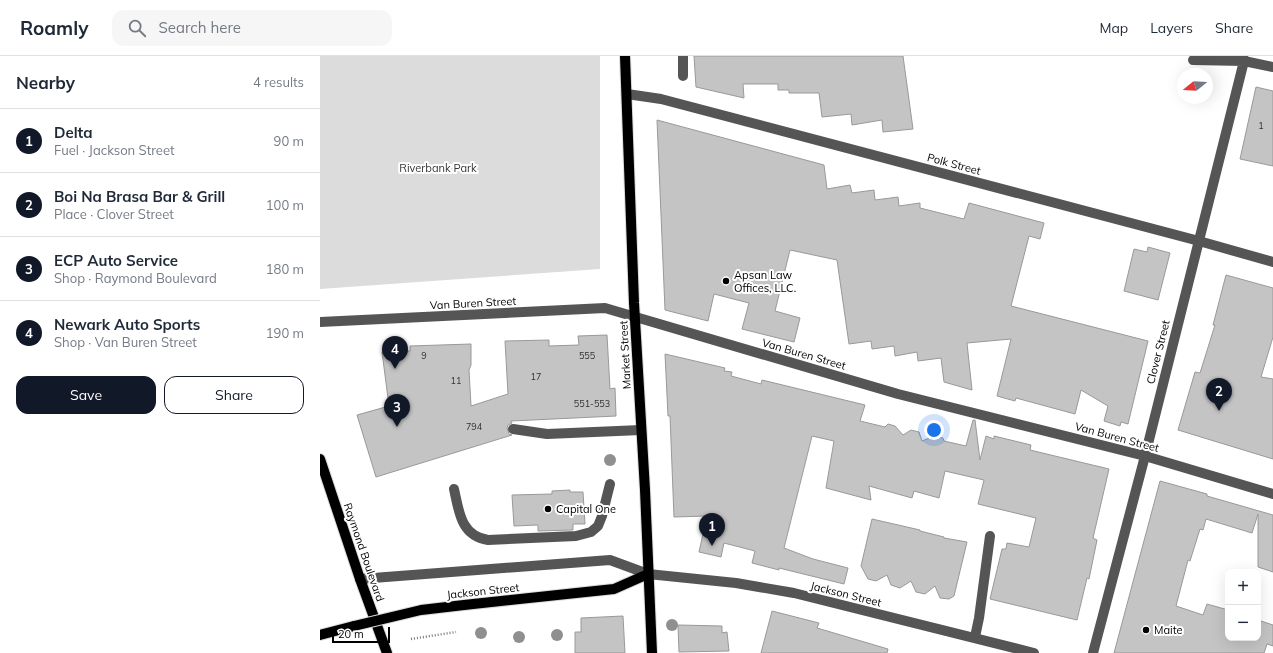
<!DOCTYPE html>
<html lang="en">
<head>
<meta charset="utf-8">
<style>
	:root { --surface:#fff; --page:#f6f6f7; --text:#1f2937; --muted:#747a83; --line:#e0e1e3; --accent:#111827 }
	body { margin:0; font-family:Mulish,sans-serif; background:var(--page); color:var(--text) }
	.controls { position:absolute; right:12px; bottom:12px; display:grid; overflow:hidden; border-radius:8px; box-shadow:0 4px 16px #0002 }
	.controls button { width:36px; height:36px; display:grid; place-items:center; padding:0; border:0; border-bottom:1px solid var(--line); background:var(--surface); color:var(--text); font:20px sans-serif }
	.compass { position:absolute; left:857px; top:12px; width:36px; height:36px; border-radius:50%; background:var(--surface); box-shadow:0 4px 16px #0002; rotate:252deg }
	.scale { position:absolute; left:12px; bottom:10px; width:58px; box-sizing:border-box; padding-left:4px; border:2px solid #000; border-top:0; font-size:11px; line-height:14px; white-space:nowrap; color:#000; -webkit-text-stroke:3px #fff; paint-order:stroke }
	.you { position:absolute; left:614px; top:374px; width:14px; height:14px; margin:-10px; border:3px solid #fff; border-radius:50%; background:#1a73e8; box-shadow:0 0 0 6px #1a73e833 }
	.badge { display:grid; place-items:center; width:26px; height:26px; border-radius:50%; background:var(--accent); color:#fff; font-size:13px; font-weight:700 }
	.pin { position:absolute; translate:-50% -33px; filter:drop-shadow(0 1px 2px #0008) }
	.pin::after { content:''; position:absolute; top:21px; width:14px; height:12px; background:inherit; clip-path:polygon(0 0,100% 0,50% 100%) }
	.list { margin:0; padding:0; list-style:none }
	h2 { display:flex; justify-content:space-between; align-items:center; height:52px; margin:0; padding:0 16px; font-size:17px }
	h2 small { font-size:13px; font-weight:400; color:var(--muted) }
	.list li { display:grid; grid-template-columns:26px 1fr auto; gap:12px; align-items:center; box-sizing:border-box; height:64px; padding:0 16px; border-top:1px solid var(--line) }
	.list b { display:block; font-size:15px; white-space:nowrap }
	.list p { margin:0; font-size:13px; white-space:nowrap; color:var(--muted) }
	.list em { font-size:13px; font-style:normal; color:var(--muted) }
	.actions { display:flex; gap:8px; padding:12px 16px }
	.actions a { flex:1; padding:9px 0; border:1px solid var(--accent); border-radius:12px; text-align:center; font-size:14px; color:var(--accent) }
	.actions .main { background:var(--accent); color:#fff }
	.icon { flex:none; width:22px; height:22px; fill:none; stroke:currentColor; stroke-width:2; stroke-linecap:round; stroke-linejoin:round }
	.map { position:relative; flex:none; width:953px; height:597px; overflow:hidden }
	header { display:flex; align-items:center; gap:24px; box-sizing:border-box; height:56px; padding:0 20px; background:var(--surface); border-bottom:1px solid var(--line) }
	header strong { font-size:19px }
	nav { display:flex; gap:22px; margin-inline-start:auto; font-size:14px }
	.search { width:280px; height:36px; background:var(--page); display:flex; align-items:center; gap:10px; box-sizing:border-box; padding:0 14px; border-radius:12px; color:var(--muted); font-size:15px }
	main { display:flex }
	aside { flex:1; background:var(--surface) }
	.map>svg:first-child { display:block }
	.green { fill:#dcdcdc }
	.building { fill:#c4c4c4; stroke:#999 }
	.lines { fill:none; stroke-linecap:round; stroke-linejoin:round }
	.major-casing { stroke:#dbdbdb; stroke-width:12 }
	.path { stroke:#777; stroke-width:2.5; stroke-dasharray:1 2; stroke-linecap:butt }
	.minor { stroke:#555; stroke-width:10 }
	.major { stroke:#000; stroke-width:10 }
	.major-bridge-casing { stroke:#dbdbdb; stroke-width:12; stroke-linecap:butt }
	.major-bridge { stroke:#000; stroke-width:10 }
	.tree { fill:#8f8f8f }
	.poi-dot { fill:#000; stroke:#fff; stroke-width:1.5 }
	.labels { text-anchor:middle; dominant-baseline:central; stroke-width:4; stroke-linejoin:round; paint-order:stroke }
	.number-label { font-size:9px; fill:#313131 }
	.street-label { font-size:11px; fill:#000; stroke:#fff }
	.park-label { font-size:11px; fill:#333; stroke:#fff }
	.poi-label { font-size:11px; fill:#000; stroke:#fff; text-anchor:start }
</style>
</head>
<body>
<header>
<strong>Roamly</strong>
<div class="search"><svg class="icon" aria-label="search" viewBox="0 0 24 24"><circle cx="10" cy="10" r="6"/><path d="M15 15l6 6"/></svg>Search here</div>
<nav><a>Map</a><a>Layers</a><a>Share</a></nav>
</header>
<main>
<aside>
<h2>Nearby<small>4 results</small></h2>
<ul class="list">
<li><span class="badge">1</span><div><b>Delta</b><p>Fuel · Jackson Street</p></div><em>90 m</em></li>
<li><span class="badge">2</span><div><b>Boi Na Brasa Bar &amp; Grill</b><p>Place · Clover Street</p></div><em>100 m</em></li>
<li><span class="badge">3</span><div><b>ECP Auto Service</b><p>Shop · Raymond Boulevard</p></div><em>180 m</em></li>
<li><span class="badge">4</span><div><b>Newark Auto Sports</b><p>Shop · Van Buren Street</p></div><em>190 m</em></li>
</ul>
<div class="actions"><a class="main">Save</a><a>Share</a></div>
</aside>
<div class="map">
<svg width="953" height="597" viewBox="0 0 953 597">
	<rect width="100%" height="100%" fill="#fff"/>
	<path class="green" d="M0,0H280V213L0,233Z"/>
	<path class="building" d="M374,0H583L593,73L563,76L562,64L532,69L531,58L502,61L499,37H469V34H458V28H423L424,42L376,31Z
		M936,31L953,35V110L920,103Z
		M337,64L504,109L507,133L530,129L532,137L554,134L555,144L578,141L579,150L600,147V152L644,163L649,147L724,167L720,183L709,180L691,250L828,285L808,368L801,366L800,370L784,365L788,350L761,334L755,358L696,342L695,345L677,340L691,283L647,287L652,334L624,326L621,302L598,305L597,296L575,300L574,290L552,293L551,285L529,288L517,204L470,194L455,255L480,262L474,286L422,273L429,247L394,238L388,265L345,254Z
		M828,191L850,197L838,244L804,235L814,193L827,196Z
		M906,219L953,232V281L941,321L953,323V403L858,374L875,316L880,317L895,269H893Z
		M287,279L290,333L295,332L296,360L191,365L192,367L188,369L187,372L189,378L192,379L56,421L37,359L69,350L62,296L90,295V290L151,288V309L149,314L151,350L188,338L185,285L229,284V290L259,289L258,280Z
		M345,298L405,312L404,315L412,316L411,320L441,328L442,324L545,349L540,365L565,371L568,368L575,370L583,379L591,374L599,376L602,385L614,380L623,382L624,385L646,390L653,364H655L660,404L666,380L674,383V380L711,389L710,394L789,413L773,482L777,484L769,523L767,522L757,564L670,543L682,493H686L687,487L709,491L716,462L658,448L664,424L625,415L619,442L594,435L592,442L549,430L551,444L506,432L514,385L492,380L464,492L493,503L528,512L524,528L459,512V514L432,507L435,495L404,487L401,501L379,496L387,460L354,461L350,360H348Z
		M840,425L887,438V440L953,459V516L938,511V458L932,477L886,463L883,474L880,473L870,505L868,504L856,550L883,559L887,548L908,554V582H938V564L953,569V590L947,588L944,597H794Z
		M250,434V436H263L265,468H253V474L218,475V469L194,470L192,439L232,438V435Z
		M552,463L600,474V475L624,481V482L647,486L634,540L629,543L620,542L615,530L605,538L596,536L591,525L580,532L571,529L567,519L556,525L548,523L541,510Z
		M452,555L499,567L497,572L568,593L567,597H441Z
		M303,560L305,597H255V576H261V562Z
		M358,569L402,570V577L407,576L409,595L359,596Z"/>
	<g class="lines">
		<g class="major-casing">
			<path id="major" d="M305,0L314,247L325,434L332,597
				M0,403L40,523L67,597
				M144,549L294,533L328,518
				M0,579L34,570"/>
		</g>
		<path class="path" d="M91,583L136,576"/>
		<path class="minor" d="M873,4L924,5L953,11
			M363,20V0
			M307,38L341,43L879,185L953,206
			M0,266L285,252L578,338L825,400L953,438
			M193,373L227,378L321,374
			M134,433C139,456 141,480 168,484L256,480L271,476L278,470L282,460L290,428
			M40,523L290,504L328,518L416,527L474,537L714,597
			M655,581L659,562L670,480
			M773,597L825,400L924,5L923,0"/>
		<use href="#major" class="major"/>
		<g class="major-bridge-casing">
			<path id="major-bridge" d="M34,570L101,554L144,549"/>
		</g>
		<use href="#major-bridge" class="major-bridge"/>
	</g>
	<g class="tree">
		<circle cx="290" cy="404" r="6"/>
		<circle cx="352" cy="569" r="6"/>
		<circle cx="161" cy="577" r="6"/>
		<circle cx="237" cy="579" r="6"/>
		<circle cx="199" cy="581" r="6"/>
	</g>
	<g class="poi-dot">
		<circle cx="406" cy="225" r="4"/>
		<circle cx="228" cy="453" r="4"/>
		<circle cx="826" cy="574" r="4"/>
	</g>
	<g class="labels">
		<g class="number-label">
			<text x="941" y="69">1</text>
			<text x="104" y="299">9</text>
			<text x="267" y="299">555</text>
			<text x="216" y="320">17</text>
			<text x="136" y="324">11</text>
			<text x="272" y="347">551-553</text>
			<text x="154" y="370">794</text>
		</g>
		<g class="street-label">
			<text transform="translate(634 108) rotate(15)">Polk Street</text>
			<text transform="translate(153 247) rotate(-3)">Van Buren Street</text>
			<text transform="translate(838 296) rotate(-76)">Clover Street</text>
			<text transform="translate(484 298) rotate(16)">Van Buren Street</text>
			<text transform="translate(305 299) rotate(-93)">Market Street</text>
			<text transform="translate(797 381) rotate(15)">Van Buren Street</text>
			<text transform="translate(44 496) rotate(71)">Raymond Boulevard</text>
			<text transform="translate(163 535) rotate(-6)">Jackson Street</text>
			<text transform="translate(526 538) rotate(14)">Jackson Street</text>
		</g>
		<g class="park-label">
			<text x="118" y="112">Riverbank Park</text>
		</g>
		<g class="poi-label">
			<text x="414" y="219">Apsan Law<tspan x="414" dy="13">Offices, LLC.</tspan></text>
			<text x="236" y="453">Capital One</text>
			<text x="834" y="574">Maite</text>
		</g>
	</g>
</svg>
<div class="controls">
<button>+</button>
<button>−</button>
</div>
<svg class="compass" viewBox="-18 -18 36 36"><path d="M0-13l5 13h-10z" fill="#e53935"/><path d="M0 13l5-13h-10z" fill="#747a83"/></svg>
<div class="scale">20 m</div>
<div class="you"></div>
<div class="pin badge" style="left:392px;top:490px">1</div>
<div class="pin badge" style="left:899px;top:355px">2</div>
<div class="pin badge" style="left:77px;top:371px">3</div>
<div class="pin badge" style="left:75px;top:313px">4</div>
</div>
</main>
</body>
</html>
